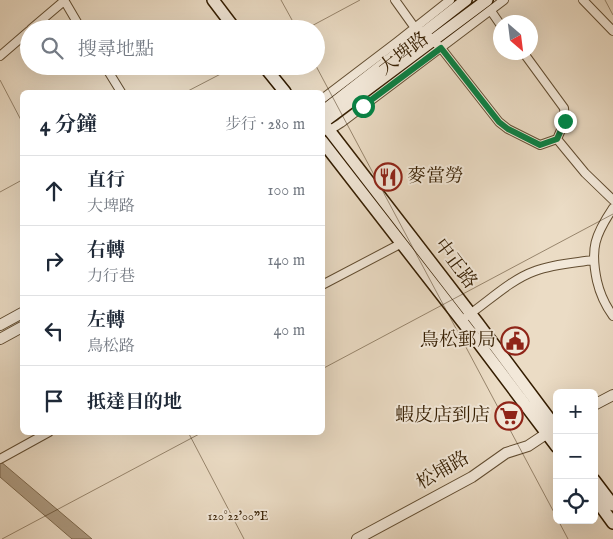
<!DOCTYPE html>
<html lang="zh-TW">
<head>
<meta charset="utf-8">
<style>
	:root { --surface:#fff; --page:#f6f6f7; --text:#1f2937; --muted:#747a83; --line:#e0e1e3 }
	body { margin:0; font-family:"IM FELL English","Noto Serif TC",serif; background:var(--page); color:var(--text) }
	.controls { position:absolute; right:15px; bottom:15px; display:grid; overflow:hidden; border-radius:8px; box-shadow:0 5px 20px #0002 }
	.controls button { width:45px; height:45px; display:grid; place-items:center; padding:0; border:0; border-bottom:1px solid var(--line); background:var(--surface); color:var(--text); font:25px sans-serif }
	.compass { position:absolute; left:493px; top:15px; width:45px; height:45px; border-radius:50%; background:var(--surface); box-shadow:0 5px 20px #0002; rotate:152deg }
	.stop { position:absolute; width:15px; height:15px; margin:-11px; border:4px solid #0b8043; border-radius:50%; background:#fff }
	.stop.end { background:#0b8043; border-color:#fff; box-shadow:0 1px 5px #0008 }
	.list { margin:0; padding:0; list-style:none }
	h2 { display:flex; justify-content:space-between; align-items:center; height:65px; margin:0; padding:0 20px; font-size:21px }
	h2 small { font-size:16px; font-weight:400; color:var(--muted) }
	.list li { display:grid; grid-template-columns:32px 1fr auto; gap:15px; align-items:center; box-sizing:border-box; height:70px; padding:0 20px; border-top:1px solid var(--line) }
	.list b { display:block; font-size:19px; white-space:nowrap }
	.list p { margin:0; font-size:16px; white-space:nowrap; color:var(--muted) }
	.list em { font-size:16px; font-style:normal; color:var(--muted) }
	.icon { flex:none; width:28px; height:28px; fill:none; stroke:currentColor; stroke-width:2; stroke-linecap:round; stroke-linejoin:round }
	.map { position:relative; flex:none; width:613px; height:539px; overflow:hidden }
	.search { position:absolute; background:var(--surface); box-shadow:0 5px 20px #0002; left:20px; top:20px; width:305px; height:55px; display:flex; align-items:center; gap:12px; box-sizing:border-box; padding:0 18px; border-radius:28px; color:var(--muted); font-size:19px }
	.panel { position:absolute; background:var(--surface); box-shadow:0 5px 20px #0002; left:20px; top:90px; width:305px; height:345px; border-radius:8px }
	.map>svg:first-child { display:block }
	.water { fill:#ad9b82; stroke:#7d694e }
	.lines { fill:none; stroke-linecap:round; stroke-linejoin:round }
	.minor-casing { stroke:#624d31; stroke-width:10 }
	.tertiary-casing { stroke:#624d31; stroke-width:12 }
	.secondary-casing { stroke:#341d00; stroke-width:14 }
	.minor { stroke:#f2e8d9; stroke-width:8 }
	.tertiary { stroke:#f2e8d9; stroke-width:10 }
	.secondary { stroke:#f2e8d9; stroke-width:11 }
	.route { stroke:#0b8043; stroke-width:6 }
	.ticks { fill:none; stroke:#341d00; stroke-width:1; stroke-opacity:0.45 }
	.labels { text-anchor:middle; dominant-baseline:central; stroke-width:4; stroke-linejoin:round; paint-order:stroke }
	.street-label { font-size:19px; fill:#341d00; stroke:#f2e8d9 }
	.poi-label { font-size:19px; fill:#341d00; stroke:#f2e8d9; text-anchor:end }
	.ticks-label { font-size:12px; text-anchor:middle; fill:#341d00; stroke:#f2e8d9; stroke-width:4; stroke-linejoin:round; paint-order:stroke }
</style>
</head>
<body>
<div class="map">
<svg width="613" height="539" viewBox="0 0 613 539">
	<rect width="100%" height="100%" fill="#ebdcc5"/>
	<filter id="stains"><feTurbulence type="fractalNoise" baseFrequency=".004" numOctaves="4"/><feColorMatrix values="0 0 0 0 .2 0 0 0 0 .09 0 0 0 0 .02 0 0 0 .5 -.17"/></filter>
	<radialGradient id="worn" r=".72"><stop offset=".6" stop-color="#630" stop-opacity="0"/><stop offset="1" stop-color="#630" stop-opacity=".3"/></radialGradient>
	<path class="water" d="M0,461L92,539H72L0,477Z"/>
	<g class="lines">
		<g class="minor-casing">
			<path id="minor" d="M64,0L81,29
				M395,0L415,28L425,33L441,48L499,122L508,129L540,145L557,139
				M583,0L613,31
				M491,11L500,24
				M31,29L64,1
				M523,52L564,108L565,121L557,139L585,173L613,200
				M0,56L29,31
				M105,66L121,92
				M322,99L397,42L450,0
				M322,131L330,130L341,123L504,0
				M613,208C595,235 590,248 597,281C600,294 605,305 613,316
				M322,285L402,243
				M467,316C489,301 510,280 535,271C553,264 573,263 593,260
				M0,459L49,432"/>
		</g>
		<g class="tertiary-casing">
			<path id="tertiary" d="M0,325L22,313
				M0,339L22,327
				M594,405L613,395
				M357,539L472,477L506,453L528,446L552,430"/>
		</g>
		<g class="secondary-casing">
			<path id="secondary" d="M213,0L235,29
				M264,66L285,92
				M322,112L466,0
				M322,121L477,322L557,429
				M322,123L487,0
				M322,141L468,329L557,447
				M594,480L613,505
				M594,497L613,523"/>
		</g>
		<use href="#minor" class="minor"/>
		<use href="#tertiary" class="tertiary"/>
		<use href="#secondary" class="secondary"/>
	</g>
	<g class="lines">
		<path class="route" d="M363,106L441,48L499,122L508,129L540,145L557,139L565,121"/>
	</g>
	<path class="ticks" d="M281,0L297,29M605,0L613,15M306,29L360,0M316,66L557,518M0,80L22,122M186,92L236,66M0,192L22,180M322,369L613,214M188,432L244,539M558,520L568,539M2,539L203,432"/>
	<defs>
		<g id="restaurant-ring" transform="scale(1.4375)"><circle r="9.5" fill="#f2e8d9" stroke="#8f2418" stroke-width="1.5"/><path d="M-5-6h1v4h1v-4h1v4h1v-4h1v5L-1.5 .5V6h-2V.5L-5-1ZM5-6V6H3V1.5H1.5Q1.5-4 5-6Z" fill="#8f2418"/></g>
		<g id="civic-ring" transform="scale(1.4375)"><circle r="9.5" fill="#f2e8d9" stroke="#8f2418" stroke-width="1.5"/><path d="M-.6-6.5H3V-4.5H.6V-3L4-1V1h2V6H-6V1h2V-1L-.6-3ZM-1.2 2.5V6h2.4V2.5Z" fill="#8f2418"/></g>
		<g id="supermarket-ring" transform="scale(1.4375)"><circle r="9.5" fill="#f2e8d9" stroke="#8f2418" stroke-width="1.5"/><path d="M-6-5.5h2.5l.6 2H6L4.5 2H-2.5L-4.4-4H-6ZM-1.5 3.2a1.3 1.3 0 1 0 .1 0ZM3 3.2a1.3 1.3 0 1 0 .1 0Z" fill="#8f2418"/></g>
	</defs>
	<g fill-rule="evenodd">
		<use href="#restaurant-ring" x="388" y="177"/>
		<use href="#civic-ring" x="515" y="341"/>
		<use href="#supermarket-ring" x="509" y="416"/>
	</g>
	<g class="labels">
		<g class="street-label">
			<text transform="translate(404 54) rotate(-37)">大埤路</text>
			<text transform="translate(455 264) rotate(53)">中正路</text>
			<text transform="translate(443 471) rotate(-30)">松埔路</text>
		</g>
		<g class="poi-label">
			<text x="407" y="177" text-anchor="start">麥當勞</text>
			<text x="496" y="341">鳥松郵局</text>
			<text x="490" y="416">蝦皮店到店</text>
		</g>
	</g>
	<g class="ticks-label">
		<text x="238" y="520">120°22'00"E</text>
	</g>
	<rect width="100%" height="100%" filter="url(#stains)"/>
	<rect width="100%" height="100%" fill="url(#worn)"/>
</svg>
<div class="controls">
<button>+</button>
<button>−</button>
<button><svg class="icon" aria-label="locate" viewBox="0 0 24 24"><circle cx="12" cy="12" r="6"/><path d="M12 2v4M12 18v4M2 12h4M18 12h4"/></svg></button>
</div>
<svg class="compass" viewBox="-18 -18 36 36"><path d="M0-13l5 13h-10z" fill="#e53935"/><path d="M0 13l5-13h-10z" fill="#747a83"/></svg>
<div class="stop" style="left:363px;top:106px"></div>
<div class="stop end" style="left:565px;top:121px"></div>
<div class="search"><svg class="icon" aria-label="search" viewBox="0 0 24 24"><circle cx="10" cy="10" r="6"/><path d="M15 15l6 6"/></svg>搜尋地點</div>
<section class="panel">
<h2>4 分鐘<small>步行 · 280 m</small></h2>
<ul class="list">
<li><svg class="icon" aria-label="ahead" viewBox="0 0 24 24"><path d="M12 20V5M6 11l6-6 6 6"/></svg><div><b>直行</b><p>大埤路</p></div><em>100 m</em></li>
<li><svg class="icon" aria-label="right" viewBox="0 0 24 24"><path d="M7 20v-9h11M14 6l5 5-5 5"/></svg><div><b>右轉</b><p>力行巷</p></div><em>140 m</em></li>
<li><svg class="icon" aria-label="left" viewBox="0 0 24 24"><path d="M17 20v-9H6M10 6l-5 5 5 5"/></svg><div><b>左轉</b><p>鳥松路</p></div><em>40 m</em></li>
<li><svg class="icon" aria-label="arrive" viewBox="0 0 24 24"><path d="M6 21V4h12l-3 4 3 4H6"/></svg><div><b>抵達目的地</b></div></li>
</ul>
</section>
</div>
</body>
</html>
